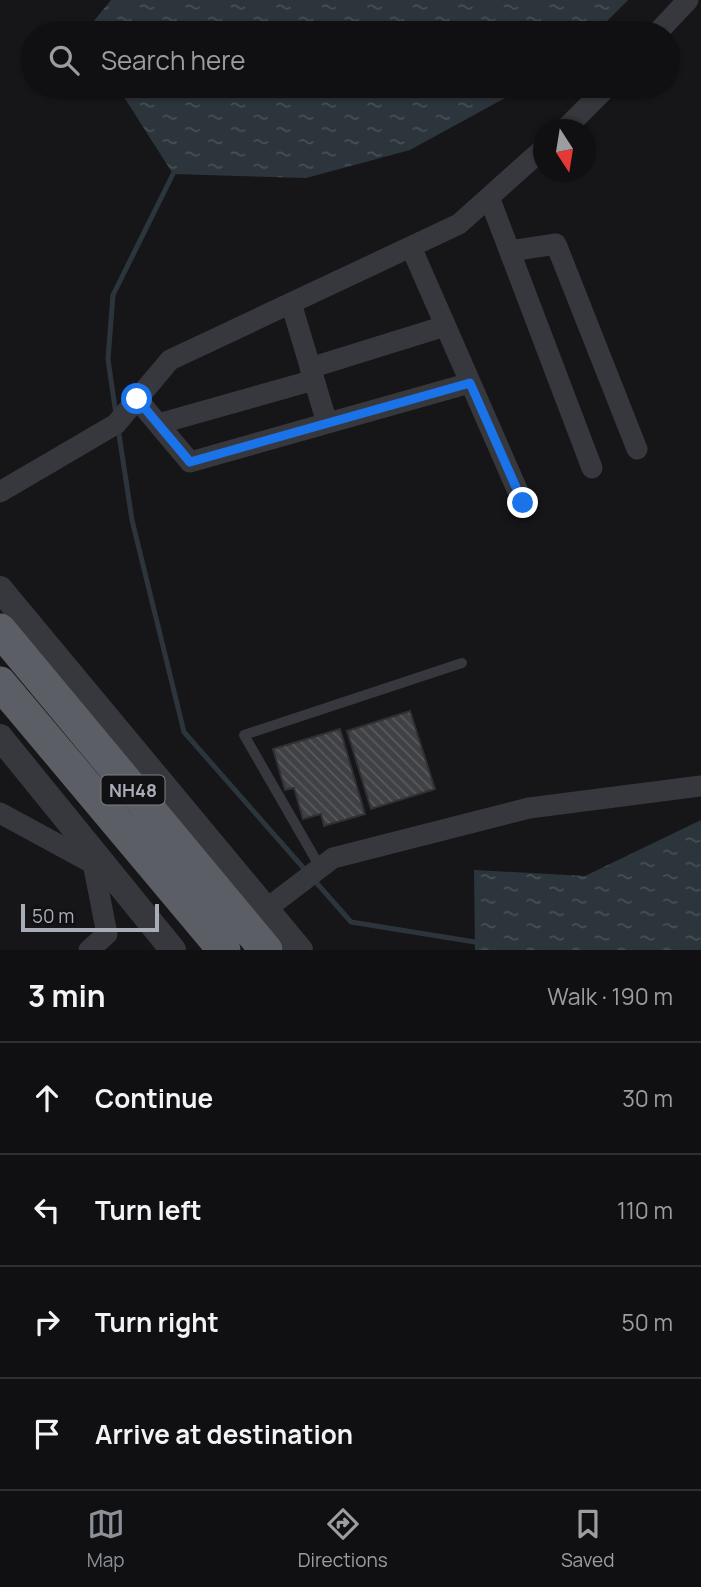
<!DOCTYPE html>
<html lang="en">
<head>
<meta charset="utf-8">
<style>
	:root { --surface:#101012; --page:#19191b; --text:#f1f3f6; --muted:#9c9d9f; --line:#303032; --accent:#8c9099 }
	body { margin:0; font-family:Manrope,sans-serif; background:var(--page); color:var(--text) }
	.compass { position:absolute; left:533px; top:119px; width:63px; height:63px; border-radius:50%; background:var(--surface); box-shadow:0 2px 5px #0004; rotate:168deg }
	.scale { position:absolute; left:21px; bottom:18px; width:138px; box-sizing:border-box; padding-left:7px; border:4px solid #a8adb8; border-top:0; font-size:19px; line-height:24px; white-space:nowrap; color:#a8adb8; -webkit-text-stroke:5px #111113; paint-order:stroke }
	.stop { position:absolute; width:21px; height:21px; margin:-16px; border:5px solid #1a73e8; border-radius:50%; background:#fff }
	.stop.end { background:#1a73e8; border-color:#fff; box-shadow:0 2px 7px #0008 }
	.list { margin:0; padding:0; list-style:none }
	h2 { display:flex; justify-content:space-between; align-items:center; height:91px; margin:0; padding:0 28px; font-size:30px }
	h2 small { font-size:23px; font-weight:400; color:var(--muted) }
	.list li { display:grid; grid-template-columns:46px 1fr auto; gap:21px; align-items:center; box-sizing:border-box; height:112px; padding:0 28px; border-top:2px solid var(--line) }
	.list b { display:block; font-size:26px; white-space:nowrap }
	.list em { font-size:23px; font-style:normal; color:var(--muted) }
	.icon { flex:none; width:38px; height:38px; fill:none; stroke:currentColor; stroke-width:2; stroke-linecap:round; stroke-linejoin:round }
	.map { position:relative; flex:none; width:701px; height:950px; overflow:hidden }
	.search { position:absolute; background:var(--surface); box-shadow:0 2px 5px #0004; left:21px; right:21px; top:21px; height:77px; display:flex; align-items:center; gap:18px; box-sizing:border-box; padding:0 24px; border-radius:38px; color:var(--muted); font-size:26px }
	.sheet { height:539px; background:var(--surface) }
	nav { display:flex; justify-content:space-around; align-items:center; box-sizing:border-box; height:98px; border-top:2px solid var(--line); background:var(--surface); font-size:19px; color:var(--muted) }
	nav a { display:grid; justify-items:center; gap:4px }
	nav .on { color:var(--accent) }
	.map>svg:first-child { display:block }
	.water { fill:url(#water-ripples) }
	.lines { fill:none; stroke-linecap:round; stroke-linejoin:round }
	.stream { stroke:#2c353c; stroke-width:5 }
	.building { fill:url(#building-back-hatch); stroke:#303034; stroke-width:2 }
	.service { stroke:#37383d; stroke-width:10 }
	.minor { stroke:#37383d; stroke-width:21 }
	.tertiary { stroke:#37383d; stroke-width:26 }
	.trunk { stroke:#5b5e65; stroke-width:33 }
	.route { stroke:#1a73e8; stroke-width:9 }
	.labels { text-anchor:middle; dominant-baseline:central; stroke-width:6; stroke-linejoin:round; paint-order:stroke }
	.shield { fill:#111113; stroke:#7b7e86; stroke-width:2 }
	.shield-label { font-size:18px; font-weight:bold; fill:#a8adb8 }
</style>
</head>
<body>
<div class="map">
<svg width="701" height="950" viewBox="0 0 701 950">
	<defs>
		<pattern id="water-ripples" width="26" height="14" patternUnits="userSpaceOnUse" patternTransform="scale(1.75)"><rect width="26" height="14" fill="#2c353c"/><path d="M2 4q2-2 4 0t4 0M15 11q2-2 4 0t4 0" fill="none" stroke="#485056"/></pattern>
		<pattern id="building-back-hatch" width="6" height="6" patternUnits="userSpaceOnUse" patternTransform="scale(1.75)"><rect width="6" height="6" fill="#404145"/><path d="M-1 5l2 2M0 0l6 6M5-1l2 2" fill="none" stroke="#595a5e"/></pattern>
	</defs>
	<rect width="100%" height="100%" fill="#161618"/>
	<path class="water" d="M111,0H628L595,33H84Z
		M117,86H527L410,150L306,178L173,174Z
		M701,820V950H475L474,870L585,876Z"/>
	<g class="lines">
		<path class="stream" d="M116,415L108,359L113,295L173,174
			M118,428L132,520L184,732L307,872
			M314,880L351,922L475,942"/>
	</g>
	<path class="building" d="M410,711L435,789L371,809L347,731Z
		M340,729L365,814L324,826L321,814L303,819L294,788L285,790L273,749Z"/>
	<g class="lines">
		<path class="service" d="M320,867L244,735L462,663"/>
		<path class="minor" d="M657,33L688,0
			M564,130L608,86
			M489,197L592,468
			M411,247L523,503
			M510,251L556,244L637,449
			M291,303L327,423
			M310,368L445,326
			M137,399L190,462L470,383
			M158,424L314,380
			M0,492L116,424L170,360L459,224L544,148
			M0,813L105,870
			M265,910L333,858L529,808L701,786
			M89,950L107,934L93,863"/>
		<path class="tertiary" d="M0,589L300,950
			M0,737L173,950"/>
		<path class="trunk" d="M0,630L266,950
			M0,683L224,950"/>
	</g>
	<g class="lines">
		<path class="route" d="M137,399L190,462L470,383L523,503"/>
	</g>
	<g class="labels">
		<rect class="shield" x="101.5" y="775.5" width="63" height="29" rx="5"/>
		<g class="shield-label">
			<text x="133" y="790">NH48</text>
		</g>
	</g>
</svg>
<svg class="compass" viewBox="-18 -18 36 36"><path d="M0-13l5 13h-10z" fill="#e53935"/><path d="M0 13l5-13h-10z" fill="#9c9d9f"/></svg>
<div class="scale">50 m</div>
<div class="stop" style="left:137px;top:399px"></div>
<div class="stop end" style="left:523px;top:503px"></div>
<div class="search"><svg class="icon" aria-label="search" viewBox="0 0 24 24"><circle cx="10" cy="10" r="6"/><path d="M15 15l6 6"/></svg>Search here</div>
</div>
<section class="sheet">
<h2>3 min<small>Walk · 190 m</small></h2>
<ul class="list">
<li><svg class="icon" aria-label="ahead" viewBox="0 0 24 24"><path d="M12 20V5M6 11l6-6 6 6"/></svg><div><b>Continue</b></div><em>30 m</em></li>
<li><svg class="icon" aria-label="left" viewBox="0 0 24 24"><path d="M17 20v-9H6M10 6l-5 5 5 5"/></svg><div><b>Turn left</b></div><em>110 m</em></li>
<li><svg class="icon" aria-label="right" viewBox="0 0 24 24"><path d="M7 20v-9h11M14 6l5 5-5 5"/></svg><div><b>Turn right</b></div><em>50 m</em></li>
<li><svg class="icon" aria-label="arrive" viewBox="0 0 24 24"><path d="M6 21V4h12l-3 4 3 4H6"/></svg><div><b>Arrive at destination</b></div></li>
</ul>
</section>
<nav>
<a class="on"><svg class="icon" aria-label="map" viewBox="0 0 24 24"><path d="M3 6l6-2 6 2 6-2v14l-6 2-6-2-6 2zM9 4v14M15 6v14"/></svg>Map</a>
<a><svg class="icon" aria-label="directions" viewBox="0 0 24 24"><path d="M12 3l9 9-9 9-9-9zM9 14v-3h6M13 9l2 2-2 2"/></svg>Directions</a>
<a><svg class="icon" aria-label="saved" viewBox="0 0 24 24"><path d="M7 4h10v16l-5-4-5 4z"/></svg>Saved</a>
</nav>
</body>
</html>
